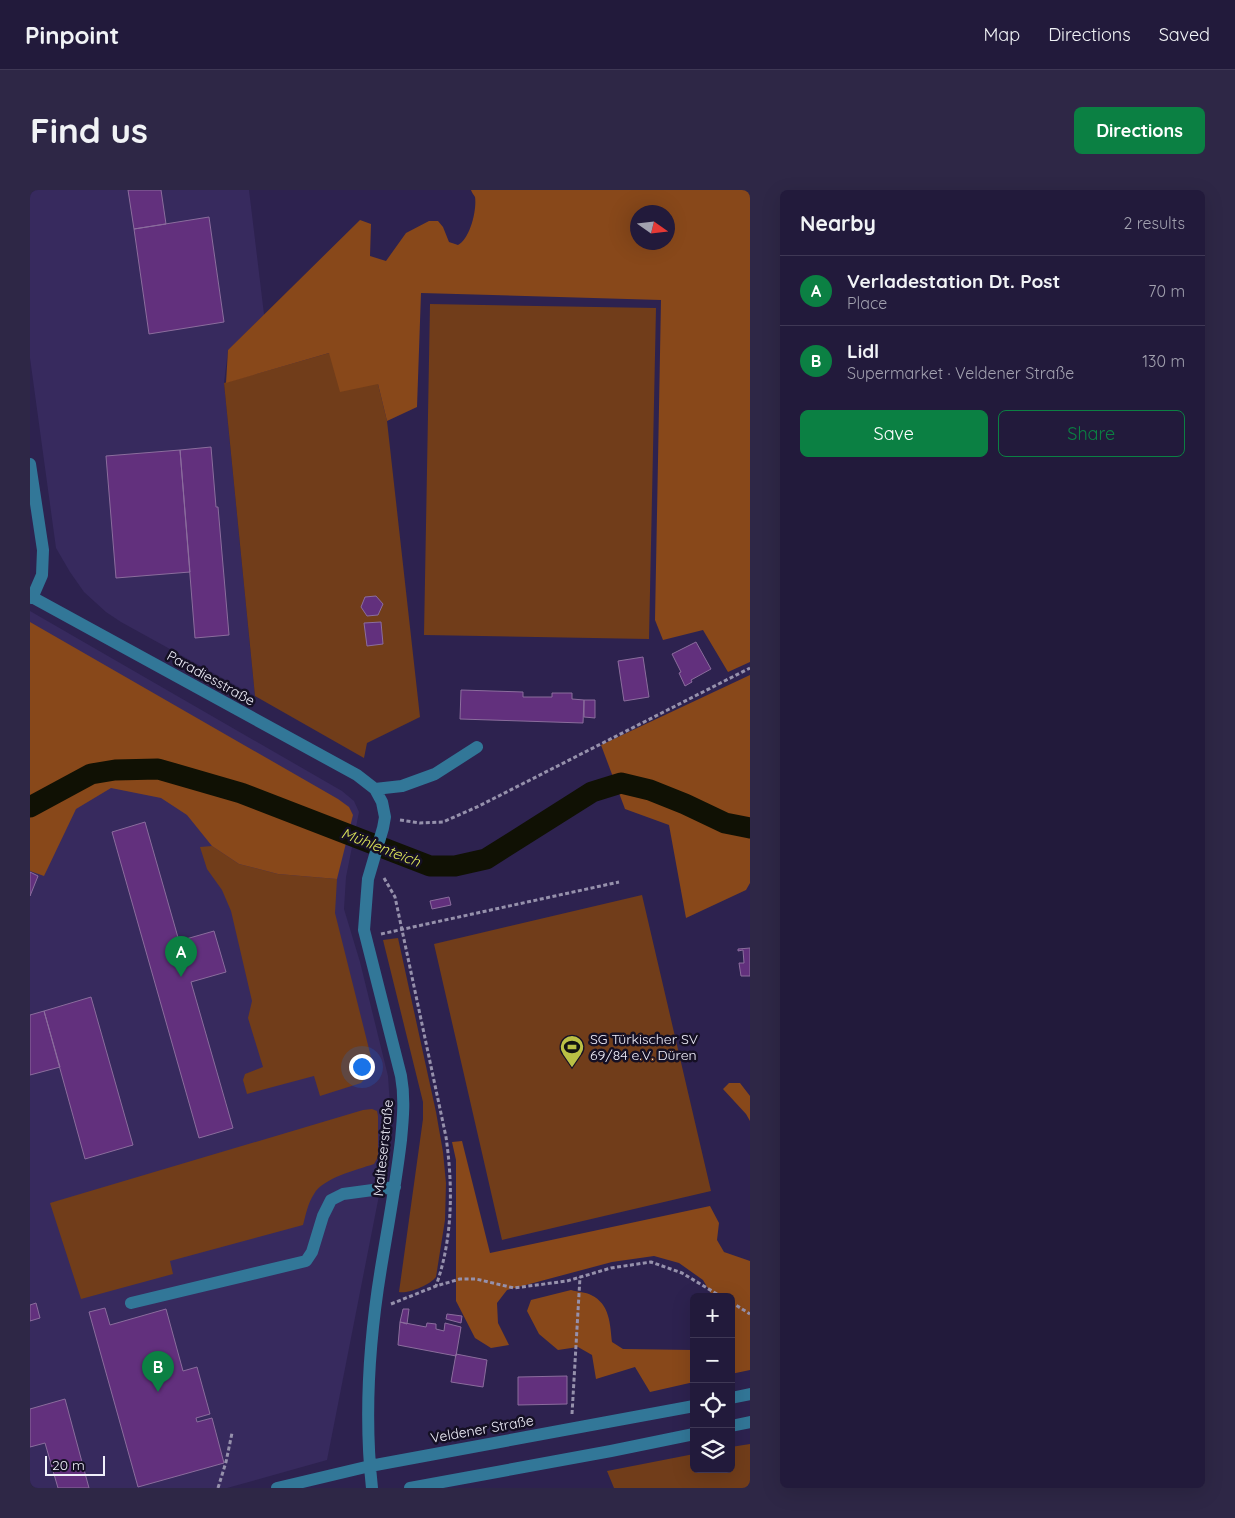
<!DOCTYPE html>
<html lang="en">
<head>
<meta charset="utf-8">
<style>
	:root { --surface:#221a3b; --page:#2e2746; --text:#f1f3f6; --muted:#a2a1af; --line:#3f3855; --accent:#0b8043 }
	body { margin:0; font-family:Quicksand,sans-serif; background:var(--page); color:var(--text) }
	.controls { position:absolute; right:15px; bottom:15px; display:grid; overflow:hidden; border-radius:8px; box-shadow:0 5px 20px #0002 }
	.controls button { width:45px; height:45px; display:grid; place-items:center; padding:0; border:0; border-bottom:1px solid var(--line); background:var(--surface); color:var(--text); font:25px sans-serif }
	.compass { position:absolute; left:600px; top:15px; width:45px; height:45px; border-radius:50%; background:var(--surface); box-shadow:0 5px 20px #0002; rotate:104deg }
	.scale { position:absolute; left:15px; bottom:12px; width:60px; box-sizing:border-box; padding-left:5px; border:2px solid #f0effa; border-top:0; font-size:14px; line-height:18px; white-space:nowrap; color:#f0effa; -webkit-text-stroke:4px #151024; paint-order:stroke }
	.you { position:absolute; left:331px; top:876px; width:18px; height:18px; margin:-12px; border:4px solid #fff; border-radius:50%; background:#1a73e8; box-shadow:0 0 0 8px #1a73e833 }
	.badge { display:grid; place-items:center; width:32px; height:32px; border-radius:50%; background:var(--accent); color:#fff; font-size:16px; font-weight:700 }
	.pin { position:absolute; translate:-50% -41px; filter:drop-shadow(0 1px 2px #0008) }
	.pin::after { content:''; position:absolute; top:26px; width:18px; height:15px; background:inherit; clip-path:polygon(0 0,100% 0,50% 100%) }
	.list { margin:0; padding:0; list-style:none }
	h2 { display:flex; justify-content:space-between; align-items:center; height:65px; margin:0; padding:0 20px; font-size:21px }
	h2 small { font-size:16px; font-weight:400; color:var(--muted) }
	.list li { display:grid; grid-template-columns:32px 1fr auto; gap:15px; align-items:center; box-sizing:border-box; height:70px; padding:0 20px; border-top:1px solid var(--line) }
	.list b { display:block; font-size:19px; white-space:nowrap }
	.list p { margin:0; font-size:16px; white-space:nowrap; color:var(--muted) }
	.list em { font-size:16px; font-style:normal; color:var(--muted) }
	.actions { display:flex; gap:10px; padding:15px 20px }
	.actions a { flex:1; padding:11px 0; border:1px solid var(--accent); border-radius:8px; text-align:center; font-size:18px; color:var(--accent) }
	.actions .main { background:var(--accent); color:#fff }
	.icon { flex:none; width:28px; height:28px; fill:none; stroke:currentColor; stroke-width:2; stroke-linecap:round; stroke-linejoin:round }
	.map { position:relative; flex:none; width:720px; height:1298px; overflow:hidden; border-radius:8px }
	header { display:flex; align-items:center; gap:30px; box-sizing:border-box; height:70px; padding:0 25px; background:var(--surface); border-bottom:1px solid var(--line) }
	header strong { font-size:24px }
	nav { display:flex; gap:28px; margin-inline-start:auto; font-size:18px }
	.intro { display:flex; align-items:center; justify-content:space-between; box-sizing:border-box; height:120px; padding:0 30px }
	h1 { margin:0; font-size:35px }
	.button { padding:12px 22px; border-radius:8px; background:var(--accent); color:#fff; font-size:18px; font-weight:700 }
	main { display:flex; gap:30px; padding:0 30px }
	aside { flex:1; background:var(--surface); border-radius:8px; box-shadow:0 5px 20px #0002 }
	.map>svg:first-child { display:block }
	.built { fill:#372a5e }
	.green { fill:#713d1a }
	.forest { fill:#88481a; fill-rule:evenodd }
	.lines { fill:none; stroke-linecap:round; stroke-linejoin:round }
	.canal { stroke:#101104; stroke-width:21 }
	.building { fill:#62307d; stroke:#8b6d9d }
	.path { stroke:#9691ac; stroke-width:3; stroke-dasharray:4 2.5; stroke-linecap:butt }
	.minor { stroke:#327798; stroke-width:12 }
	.labels { text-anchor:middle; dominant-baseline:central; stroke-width:5; stroke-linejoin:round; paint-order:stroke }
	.street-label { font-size:14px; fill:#f0effa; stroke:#151024 }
	.poi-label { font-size:14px; fill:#f0effa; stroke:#151024; text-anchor:start }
	.water-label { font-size:15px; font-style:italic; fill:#dfe75a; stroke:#151024 }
</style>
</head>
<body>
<header>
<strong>Pinpoint</strong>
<nav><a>Map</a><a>Directions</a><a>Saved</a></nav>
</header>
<div class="intro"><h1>Find us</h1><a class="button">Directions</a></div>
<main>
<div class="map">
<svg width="720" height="1298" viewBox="0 0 720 1298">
	<rect width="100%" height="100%" fill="#2d224f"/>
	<path class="built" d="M0,0H219L237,149L198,160L194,193L225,506L91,432L76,422L54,402L40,382L26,358L0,168Z
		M0,421L312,601L324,611L329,622L316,687L314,719L330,772L358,886L361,930L355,975L297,1270L197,1298H0Z"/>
	<path class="green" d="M400,114L626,118L619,449L394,445Z
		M299,163L348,194L357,231L390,527L337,553L334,568L225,506L194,193Z
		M182,656L209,674L248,684L307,689L305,723L344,879L331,893L290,906L284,886L217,904L213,890L215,884L233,877L218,828L222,811L201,721L192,700L177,679L170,657Z
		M612,705L681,1001L472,1050L404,754Z
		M368,748L406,922L413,962L416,993L415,1030L406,1087C400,1095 378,1104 369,1102L393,929V912L353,750Z
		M342,919L347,921L348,926V967L344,974C326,980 293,988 284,1004C278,1013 276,1024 273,1035L140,1071L143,1084L51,1109L20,1013L333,920Z
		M720,1254V1298H584L577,1281L664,1264V1279H701V1257Z"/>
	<path class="forest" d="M441,0H720V472L698,482L673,440L633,450L625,430L631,110L391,103L387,217L357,231L348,194L310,202L299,163L196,193L198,160L330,30L341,34L340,66L356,71L376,43L399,31H408L413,37L419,52L428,55C440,49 447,20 445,7C445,7 441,1 441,0ZM638,22V52H608V22Z
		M0,432L308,609L319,617L323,625L307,689L248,684L209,674L182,656L157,625L131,608L81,598L46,619L14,686L0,681Z
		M720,485V693L716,700L656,728L639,635L595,619L571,555Z
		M699,893H710L720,906V931L716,924L693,899Z
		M432,951L460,1063L680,1016L689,1033L687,1050L694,1062L720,1071V1180L701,1184V1107H683L673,1090L649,1073L624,1066L582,1072L477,1100L467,1113L468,1133L479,1155L461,1158L445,1148L426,1111V970L422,952Z
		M541,1100C548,1102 556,1102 561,1105C580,1114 580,1134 582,1152L593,1159L664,1160V1192L620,1202L605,1177L566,1189L562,1165L548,1157L528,1160L509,1144L497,1121L501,1110Z"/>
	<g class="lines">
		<path class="canal" d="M0,617L61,584L85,580L128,579L211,603L400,676H425L456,669L562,602L591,593L620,600L655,614L695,633L720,638"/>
	</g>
	<path class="building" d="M98,0H131L136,34L104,39Z
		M179,27L194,132L119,144L104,39Z
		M181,257L186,317H188L199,445L165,448L150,260Z
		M150,260L160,382L86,388L76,266Z
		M346,406L353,414L348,425L337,426L331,417L335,407Z
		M351,432L353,454L337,456L334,433Z
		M666,452L681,479L661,490L662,492L655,496L649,483L651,482L642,464Z
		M613,467L619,507L594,511L588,471Z
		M431,500L493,502V507H522V503H542V509L554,510L553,533L430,529Z
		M554,510H565V528L554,527Z
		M115,632L149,751L184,741L196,782L161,792L203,938L169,948L82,642Z
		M0,682L8,686L0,706Z
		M419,707L421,715L402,719L400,711Z
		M720,758V786H711L709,773H714L713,760L708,761V759Z
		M61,807L103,955L55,969L14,821Z
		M14,821L30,877L0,885V825Z
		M6,1113L10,1128L0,1131V1115Z
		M75,1118L80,1135L136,1119L153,1181L167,1177L180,1224L166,1228L167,1232L182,1228L194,1273L108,1297L59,1122Z
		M373,1119H379L377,1134L370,1132Z
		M417,1124L432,1126L431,1133L416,1129Z
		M370,1132L396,1137L397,1133L406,1134V1139L414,1141L415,1133L431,1137L426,1166L368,1155Z
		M426,1164L457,1170L453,1197L421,1192Z
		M537,1186V1214L488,1215V1187Z
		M35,1209L59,1298H28L15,1253L0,1257V1219Z"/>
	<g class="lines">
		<path class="path" d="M370,630L390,633L413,632L449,616L720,478
			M354,688L365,707L416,947C423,996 423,1048 406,1096
			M351,744L589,692
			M701,1112L720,1124
			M361,1114L406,1096L430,1089H446L484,1098L537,1091L581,1078L621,1072L652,1083L692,1107
			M542,1224L550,1087
			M188,1298L196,1272L202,1243"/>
		<path class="minor" d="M0,274L13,360L12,385L2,408
			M0,406L327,585L345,599L352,612L355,627L353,638L338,689L334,740L371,886C375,908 373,929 371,950C366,993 358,1036 351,1078C339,1151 334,1225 342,1298
			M345,599L372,596L405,584L447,557
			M101,1113L276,1071L282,1062L293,1026L301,1010L313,1004L365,997
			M701,1208L720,1204
			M701,1236L720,1232
			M247,1298L340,1276L664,1216
			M380,1298L581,1261L664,1244"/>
	</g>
	<defs>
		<g id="stadium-pin" transform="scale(1.25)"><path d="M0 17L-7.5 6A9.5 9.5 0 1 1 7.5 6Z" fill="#bac045" stroke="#151024"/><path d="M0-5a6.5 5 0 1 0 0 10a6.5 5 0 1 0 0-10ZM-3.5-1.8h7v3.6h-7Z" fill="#111"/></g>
	</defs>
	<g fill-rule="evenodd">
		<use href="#stadium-pin" x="542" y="857"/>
	</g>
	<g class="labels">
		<g class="street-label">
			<text transform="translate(181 488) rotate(29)">Paradiesstraße</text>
			<text transform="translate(353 958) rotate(-84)">Malteserstraße</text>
			<text transform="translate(452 1239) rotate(-10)">Veldener Straße</text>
		</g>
		<g class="poi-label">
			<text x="560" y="849">SG Türkischer SV<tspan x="560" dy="16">69/84 e.V. Düren</tspan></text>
		</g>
		<g class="water-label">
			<text transform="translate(351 657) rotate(21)">Mühlenteich</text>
		</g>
	</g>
</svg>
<div class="controls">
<button>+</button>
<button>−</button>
<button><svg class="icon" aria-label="locate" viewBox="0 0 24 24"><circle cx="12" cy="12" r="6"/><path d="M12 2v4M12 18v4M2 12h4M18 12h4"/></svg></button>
<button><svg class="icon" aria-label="layers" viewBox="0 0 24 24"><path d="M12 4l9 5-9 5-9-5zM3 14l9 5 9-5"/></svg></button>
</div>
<svg class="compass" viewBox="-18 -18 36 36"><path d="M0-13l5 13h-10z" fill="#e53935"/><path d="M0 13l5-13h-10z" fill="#a2a1af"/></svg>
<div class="scale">20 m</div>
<div class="you"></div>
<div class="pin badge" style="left:151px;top:787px">A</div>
<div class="pin badge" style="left:128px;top:1202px">B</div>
</div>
<aside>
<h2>Nearby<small>2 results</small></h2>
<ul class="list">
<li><span class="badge">A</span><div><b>Verladestation Dt. Post</b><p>Place</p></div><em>70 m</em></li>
<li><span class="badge">B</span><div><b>Lidl</b><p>Supermarket · Veldener Straße</p></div><em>130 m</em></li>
</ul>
<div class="actions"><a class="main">Save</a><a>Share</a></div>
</aside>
</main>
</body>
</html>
